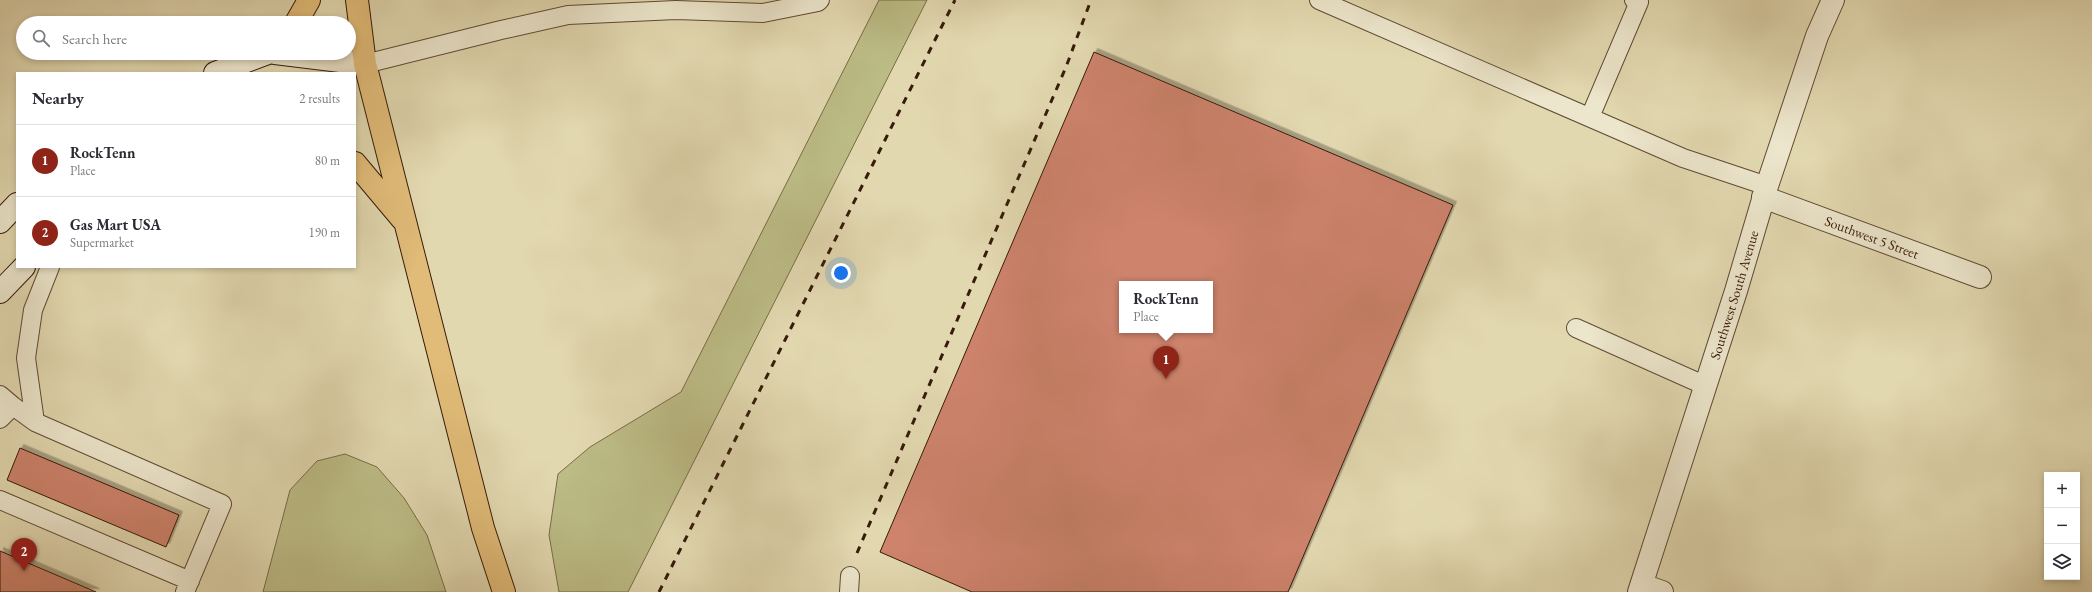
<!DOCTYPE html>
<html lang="en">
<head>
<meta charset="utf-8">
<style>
	:root { --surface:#fff; --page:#f7f7f7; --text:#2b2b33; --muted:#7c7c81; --line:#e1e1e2; --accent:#8f2418 }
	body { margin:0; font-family:"EB Garamond",serif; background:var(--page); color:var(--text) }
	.controls { position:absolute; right:12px; bottom:12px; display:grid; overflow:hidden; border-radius:0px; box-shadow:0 2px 6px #0003 }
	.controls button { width:36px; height:36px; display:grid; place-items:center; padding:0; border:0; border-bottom:1px solid var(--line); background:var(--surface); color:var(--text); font:20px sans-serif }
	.you { position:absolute; left:841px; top:273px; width:14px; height:14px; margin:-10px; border:3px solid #fff; border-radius:50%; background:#1a73e8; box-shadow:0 0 0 6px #1a73e833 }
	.badge { display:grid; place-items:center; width:26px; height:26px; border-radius:50%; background:var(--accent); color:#fff; font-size:13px; font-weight:700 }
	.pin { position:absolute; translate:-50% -33px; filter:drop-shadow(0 1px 2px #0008) }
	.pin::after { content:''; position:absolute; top:21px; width:14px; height:12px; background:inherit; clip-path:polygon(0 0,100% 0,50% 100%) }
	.popup { position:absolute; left:1119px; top:281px; width:94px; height:52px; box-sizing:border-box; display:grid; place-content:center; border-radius:0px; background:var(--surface); filter:drop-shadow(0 1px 3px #0005); font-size:13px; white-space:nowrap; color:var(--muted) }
	.popup b { font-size:15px; color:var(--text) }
	.popup::after { content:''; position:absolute; left:50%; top:100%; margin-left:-8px; border:8px solid transparent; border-top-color:var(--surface) }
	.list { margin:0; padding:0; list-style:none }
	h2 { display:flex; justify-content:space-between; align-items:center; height:52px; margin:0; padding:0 16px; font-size:17px }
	h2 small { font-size:13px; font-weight:400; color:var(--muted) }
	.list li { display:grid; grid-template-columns:26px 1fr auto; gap:12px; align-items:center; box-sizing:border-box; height:72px; padding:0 16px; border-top:1px solid var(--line) }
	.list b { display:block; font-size:15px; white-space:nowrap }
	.list p { margin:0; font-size:13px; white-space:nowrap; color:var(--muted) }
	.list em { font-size:13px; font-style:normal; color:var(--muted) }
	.icon { flex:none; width:22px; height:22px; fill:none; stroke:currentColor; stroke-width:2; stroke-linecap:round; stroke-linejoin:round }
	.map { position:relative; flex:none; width:2092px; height:592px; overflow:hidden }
	.search { position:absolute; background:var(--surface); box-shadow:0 2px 6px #0003; left:16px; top:16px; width:340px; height:44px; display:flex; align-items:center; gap:10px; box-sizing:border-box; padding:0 14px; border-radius:22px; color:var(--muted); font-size:15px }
	.panel { position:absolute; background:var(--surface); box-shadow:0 2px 6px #0003; left:16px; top:72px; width:340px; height:196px; border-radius:0px }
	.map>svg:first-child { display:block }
	.green { fill:#bcbc86; stroke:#7a6b48 }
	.building { fill:#cd836c; stroke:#371a09; fill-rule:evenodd; filter:url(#shadow) }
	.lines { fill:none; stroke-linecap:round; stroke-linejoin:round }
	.service-casing { stroke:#624a33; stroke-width:20 }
	.minor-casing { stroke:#624a33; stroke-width:24 }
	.secondary-casing { stroke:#371a09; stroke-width:24 }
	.primary-casing { stroke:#371a09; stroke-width:24 }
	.service { stroke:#ece6cc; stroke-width:18 }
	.minor { stroke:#ece6cc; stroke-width:22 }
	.secondary { stroke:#ece6cc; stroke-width:22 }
	.primary { stroke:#e1bc78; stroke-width:22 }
	.rail { stroke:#371a09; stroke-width:3; stroke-dasharray:7 7; stroke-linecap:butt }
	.labels { text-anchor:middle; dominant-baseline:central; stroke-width:3; stroke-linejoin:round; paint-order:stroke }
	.street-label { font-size:14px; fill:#371a09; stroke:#ece6cc }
</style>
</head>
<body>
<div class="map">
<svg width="2092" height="592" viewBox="0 0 2092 592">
	<defs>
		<filter id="shadow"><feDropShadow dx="3.5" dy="-3.5" stdDeviation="0" flood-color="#0004"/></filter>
	</defs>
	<rect width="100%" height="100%" fill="#e2d8b0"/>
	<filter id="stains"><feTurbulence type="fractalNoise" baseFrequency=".005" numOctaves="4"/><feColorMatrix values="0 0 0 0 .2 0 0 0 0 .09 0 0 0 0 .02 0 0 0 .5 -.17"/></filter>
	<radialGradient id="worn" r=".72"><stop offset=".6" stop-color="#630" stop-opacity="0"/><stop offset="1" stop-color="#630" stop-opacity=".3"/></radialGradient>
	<path class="green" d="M879,0H927L628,592H559L549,535L558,474L590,447L681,392Z
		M345,454L377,467L404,498L427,535L446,592H263L290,490L317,461Z"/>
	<path class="building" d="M1094,52L1453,205L1288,592H972L880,552ZM1122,284H1210V330H1122Z
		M20,448L179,515L166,547L7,480Z
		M0,551L96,592H0Z"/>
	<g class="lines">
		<g class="service-casing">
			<path id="service" d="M1319,0L1683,158L1767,186
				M365,64L501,30L568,15L676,10L763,13L818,2L820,0
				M1590,117L1639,2L1634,0
				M1576,328L1706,386
				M0,395L13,406
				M0,419L13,406L35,422L222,504L185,592
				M35,422L26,358L33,310L50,267
				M0,500L190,581
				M849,592L850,576"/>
		</g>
		<g class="minor-casing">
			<g id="minor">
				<path id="s1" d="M1763,197L1980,277"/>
				<path d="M1642,585L1662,592"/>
				<path id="s2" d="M1639,592L1736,291L1767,186L1817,36L1833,0"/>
			</g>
		</g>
		<g class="secondary-casing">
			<path id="secondary" d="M275,53L365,64
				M215,73L268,53
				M0,222L17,204
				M0,292L24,267"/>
		</g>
		<g class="primary-casing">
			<path id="primary" d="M357,0L365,64L483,528L504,592
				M296,23L309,0
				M355,163L402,219"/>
		</g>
		<use href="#service" class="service"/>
		<use href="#minor" class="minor"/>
		<use href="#secondary" class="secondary"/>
		<use href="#primary" class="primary"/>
		<path class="rail" d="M857,553L1066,67L1091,0
			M659,592L955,0"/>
	</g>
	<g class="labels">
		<g class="street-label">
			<text stroke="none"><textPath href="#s1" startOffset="116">Southwest 5 Street</textPath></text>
			<text stroke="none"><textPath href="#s2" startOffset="312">Southwest South Avenue</textPath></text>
		</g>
	</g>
	<rect width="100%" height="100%" filter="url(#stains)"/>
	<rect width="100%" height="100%" fill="url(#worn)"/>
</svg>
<div class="controls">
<button>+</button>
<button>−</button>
<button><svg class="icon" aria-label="layers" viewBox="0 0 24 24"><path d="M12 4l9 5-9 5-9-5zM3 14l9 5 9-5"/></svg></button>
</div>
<div class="you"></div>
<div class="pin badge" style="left:1166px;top:379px">1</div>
<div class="popup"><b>RockTenn</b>Place</div>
<div class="pin badge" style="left:24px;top:571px">2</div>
<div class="search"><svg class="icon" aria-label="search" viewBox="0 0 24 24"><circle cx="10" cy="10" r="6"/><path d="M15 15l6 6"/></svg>Search here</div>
<section class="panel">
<h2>Nearby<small>2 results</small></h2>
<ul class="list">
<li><span class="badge">1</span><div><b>RockTenn</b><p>Place</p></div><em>80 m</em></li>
<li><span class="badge">2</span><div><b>Gas Mart USA</b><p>Supermarket</p></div><em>190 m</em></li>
</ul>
</section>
</div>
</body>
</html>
